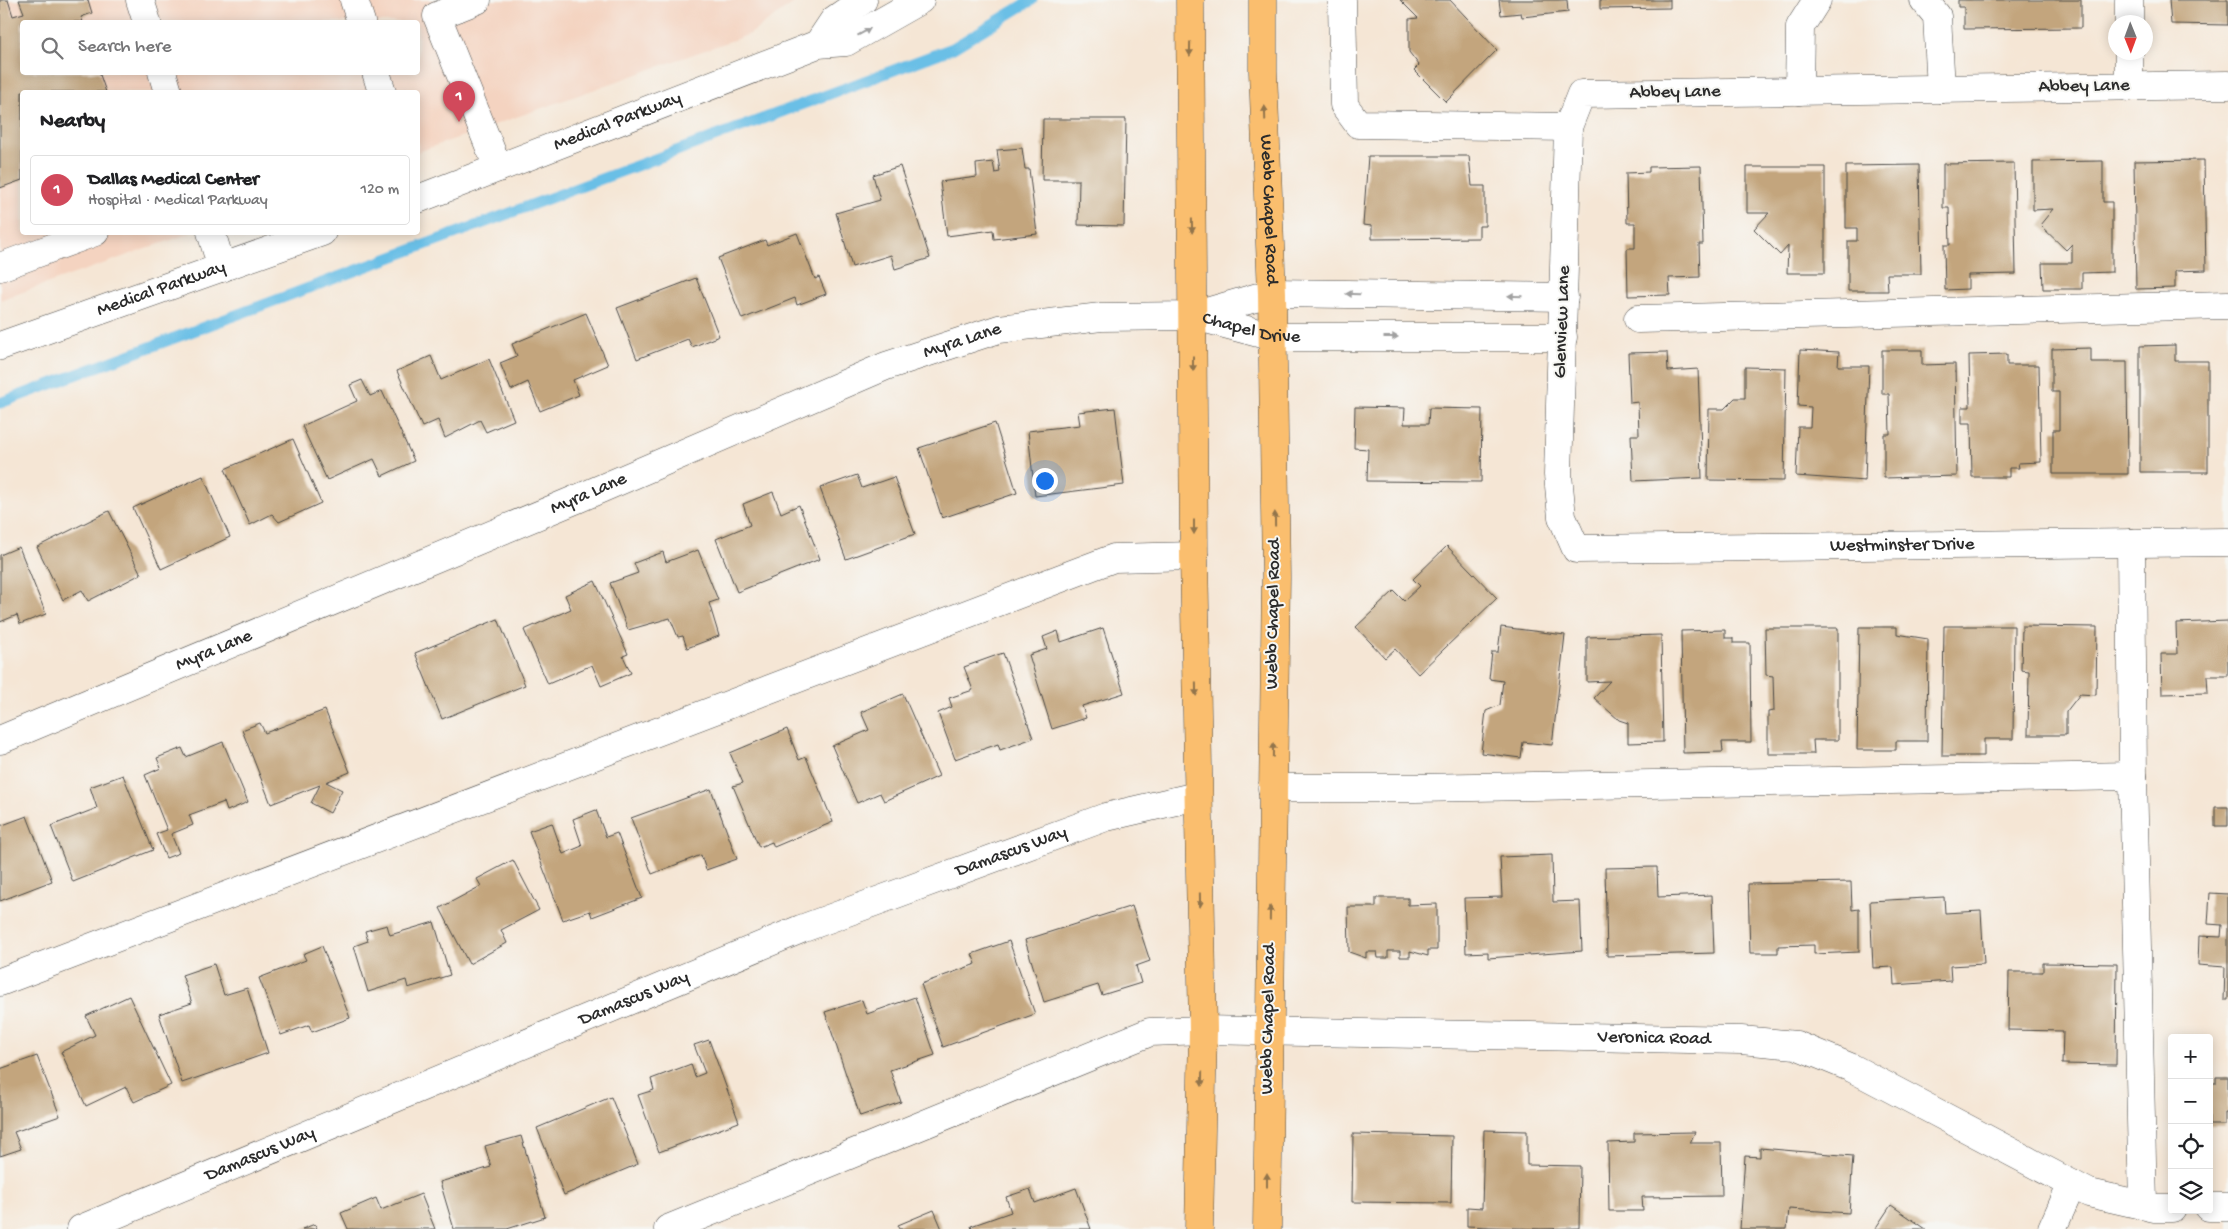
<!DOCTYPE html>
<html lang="en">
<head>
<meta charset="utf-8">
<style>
	:root { --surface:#fff; --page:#f2f2f2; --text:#202124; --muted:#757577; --line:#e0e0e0; --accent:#d1495b }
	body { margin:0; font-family:"Gochi Hand",sans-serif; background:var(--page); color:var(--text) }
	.controls { position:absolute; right:15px; bottom:15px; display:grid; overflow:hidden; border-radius:5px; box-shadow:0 2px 12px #0003 }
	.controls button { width:45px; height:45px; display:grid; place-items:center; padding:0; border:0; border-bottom:1px solid var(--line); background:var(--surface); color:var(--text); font:25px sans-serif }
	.compass { position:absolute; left:2108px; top:15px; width:45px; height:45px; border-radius:50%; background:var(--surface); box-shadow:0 2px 12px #0003; rotate:179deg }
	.you { position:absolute; left:1044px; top:480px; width:18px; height:18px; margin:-12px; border:4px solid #fff; border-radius:50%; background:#1a73e8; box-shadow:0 0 0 8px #1a73e833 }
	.badge { display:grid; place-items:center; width:32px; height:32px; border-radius:50%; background:var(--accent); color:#fff; font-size:16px; font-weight:700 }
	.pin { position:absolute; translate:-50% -41px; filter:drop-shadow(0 1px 2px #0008) }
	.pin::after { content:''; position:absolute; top:26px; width:18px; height:15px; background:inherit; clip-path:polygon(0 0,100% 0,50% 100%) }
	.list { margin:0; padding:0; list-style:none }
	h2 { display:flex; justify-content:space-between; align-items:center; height:65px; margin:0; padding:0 20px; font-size:21px }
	h2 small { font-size:16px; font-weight:400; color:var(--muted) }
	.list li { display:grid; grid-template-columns:32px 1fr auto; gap:15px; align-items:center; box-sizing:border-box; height:70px; margin:0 10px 10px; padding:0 10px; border:1px solid var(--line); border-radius:5px }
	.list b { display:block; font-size:19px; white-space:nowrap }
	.list p { margin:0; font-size:16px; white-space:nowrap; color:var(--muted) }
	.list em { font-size:16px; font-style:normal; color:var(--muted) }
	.icon { flex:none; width:28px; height:28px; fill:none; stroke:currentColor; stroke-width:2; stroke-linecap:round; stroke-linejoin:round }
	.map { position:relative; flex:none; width:2228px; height:1229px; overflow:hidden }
	.search { position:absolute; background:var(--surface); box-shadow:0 2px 12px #0003; left:20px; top:20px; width:400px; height:55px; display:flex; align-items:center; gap:12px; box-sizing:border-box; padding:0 18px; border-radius:5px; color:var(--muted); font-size:19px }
	.panel { position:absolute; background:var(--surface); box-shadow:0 2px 12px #0003; left:20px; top:90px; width:400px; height:145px; border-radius:5px }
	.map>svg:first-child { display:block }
	.built { fill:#f4d3c0; fill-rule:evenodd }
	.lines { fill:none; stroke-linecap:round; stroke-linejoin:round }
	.stream { stroke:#6abfe6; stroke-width:11 }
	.building { fill:#c3a57d }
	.minor-casing { stroke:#494744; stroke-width:29 }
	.major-casing { stroke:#494744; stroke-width:29 }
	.minor { stroke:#fff; stroke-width:28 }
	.major { stroke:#fabe6e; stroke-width:28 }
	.oneway { fill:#a0a0a0 }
	.oneway2 { fill:#92744c }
	.labels { text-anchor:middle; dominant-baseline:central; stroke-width:4; stroke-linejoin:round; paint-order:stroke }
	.street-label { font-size:19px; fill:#2b2b2b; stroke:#f6f6f2 }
</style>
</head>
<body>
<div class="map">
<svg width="2228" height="1229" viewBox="0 0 2228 1229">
	<rect width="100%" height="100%" fill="#f6f6f2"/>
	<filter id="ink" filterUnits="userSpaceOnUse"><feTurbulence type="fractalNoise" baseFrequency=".02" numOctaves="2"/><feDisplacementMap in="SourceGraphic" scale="10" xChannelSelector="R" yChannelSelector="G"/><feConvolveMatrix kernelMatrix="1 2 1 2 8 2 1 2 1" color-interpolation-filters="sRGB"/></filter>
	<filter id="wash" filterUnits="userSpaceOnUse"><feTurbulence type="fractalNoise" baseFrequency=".0096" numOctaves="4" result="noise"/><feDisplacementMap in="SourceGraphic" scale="20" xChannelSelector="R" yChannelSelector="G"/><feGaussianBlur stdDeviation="1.12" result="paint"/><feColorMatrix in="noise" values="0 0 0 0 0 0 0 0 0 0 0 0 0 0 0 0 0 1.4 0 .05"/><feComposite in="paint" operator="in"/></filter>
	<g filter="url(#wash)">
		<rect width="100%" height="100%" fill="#f5e6d5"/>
		<path class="built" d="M0,0H798L750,34L418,152V92H22V232L191,233L0,300ZM22,22H418V72H22Z"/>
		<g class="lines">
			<path class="stream" d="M0,403L953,48L1032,0"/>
		</g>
		<g id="blocks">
			<path class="building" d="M0,0H8L13,16L24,13L19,0H88L92,13L81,17L83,22H22V72H99L106,92H22V180L0,188Z
				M1400,0H1450L1497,50L1446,102L1414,70L1419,65L1409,52V19L1418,18Z
				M1499,0H1567L1568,12L1522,17L1521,13L1501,15Z
				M1600,0H1670V8L1600,9Z
				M1958,0H2081V28L1964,29V7H1958Z
				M2169,0H2228V25L2171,24Z
				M1043,119H1126L1124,226L1078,225L1079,180H1042Z
				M1022,148L1025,169H1029L1037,234L994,239L993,230L947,236L940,182L977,177L976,164L993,162L995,173L1000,172L997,150Z
				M1368,156H1469L1472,186H1485V226H1479V238L1372,239V226L1363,225Z
				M2204,160L2206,270L2175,271V288L2136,289L2134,161Z
				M2103,161V202H2112V272L2082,273V289H2043L2042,263H2072V244L2066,250L2040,225L2053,209L2033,210V162Z
				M2014,163L2016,274L1968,275V289L1945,290L1944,245H1950L1949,208H1943V164Z
				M1919,165L1921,274H1887L1888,291H1848V241H1857V228H1846V166Z
				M900,166L930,258L895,269L891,255L852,267L836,213L880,200L873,175Z
				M1701,166L1703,244H1699L1700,277L1669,278L1670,295L1628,296L1627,248H1635V223H1627L1626,173L1649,172V167Z
				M1747,167H1825V273H1787L1788,246L1780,255L1754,229L1769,213H1747Z
				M797,233L815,279L819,277L826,294L797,305L795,298L742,319L718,258L765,240L767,245Z
				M696,278L719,336L692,347L688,339L637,359L617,308Z
				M586,313L608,365L573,380L579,395L540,411L528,382L511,390L500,363L517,356L512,344Z
				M2175,345V361H2208V472H2140V346Z
				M2091,348V362H2127L2128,474H2053V430H2059V392H2052V349Z
				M1800,350L1839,352L1838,366H1869L1865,481L1796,476L1798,427H1810L1811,407L1798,406Z
				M1882,350H1922V365L1955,364L1957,476L1884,478V434H1890L1889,394H1882Z
				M1667,352L1668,371L1698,369L1702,478L1633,481L1631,435H1639L1638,402L1630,403L1628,353Z
				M2007,354V365H2039L2041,462L2018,463L2019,468H2009V477H1972L1971,423H1962V407H1970L1969,355Z
				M431,356L441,380L489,359L514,420L486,432L480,420L445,438L438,420L422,427L397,371Z
				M1745,367L1786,368L1784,481L1708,480L1709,409H1724L1735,398H1745Z
				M362,380L370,396L382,391L414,461L382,476L374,459L327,480L302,426L357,401L350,385Z
				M1355,407L1405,408L1404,424H1428L1429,408L1482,409L1481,482L1367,481L1368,449L1354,448Z
				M1115,408L1124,485L1035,496L1028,431L1080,425L1078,412Z
				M995,423L1017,493L942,518L919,448Z
				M293,439L321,503L279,522L272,514L250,525L225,469Z
				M857,475L862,488L894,477L915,534L846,559L820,488Z
				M203,476L230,537L161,569L133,508Z
				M773,492L781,513L799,505L820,559L737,592L716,539L750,525L743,504Z
				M109,511L141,574L88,601L82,590L63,600L37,547Z
				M1447,546L1497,598L1418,674L1395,649L1385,658L1356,627L1394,591L1404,601L1420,586L1413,579Z
				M19,547L46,614L20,624L17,615L0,622V555Z
				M698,550L718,600L709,603L719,636L687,648L683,636L678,637L670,618L628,630L610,583L638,573L634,563L663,552L666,562Z
				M595,581L628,654L623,656L631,673L601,686L592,665L548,684L524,630L571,609L565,595Z
				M498,619L525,685L442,719L415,653Z
				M2228,621V676H2207L2208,693L2162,694L2161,654H2177L2176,623Z
				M1944,626H2014L2013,739H1984V756H1942Z
				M2022,626L2097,627L2096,695L2080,694L2066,712V735H2028L2029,671L2021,670Z
				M1501,627L1565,635L1552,745L1523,742L1521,758L1481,753L1486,711L1500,705L1503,681L1489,679L1492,652H1498Z
				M1859,627H1897V634L1928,639L1927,741H1896V750H1857Z
				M1103,628L1124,693L1082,706L1086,718L1052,729L1029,655L1047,649L1043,637L1058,631L1061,642Z
				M1765,628H1838V740H1813L1814,754H1768V712L1774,711L1773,676L1766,675Z
				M1725,630V638H1733V643H1750L1751,742H1722L1723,752L1683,753L1681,631Z
				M1661,635L1663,742L1628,743V723L1619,720L1594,698L1610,681L1587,682V637Z
				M1003,653L1033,738L1000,750L998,744L955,759L938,713L952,707L949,698L973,690L964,667Z
				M903,694L939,776L884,801L880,793L857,803L832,746L869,730L861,712Z
				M325,710L350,772L326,782L342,790L330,813L311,803L320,785L271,804L242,730L260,723L265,733Z
				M787,729L799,760L806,757L833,822L774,847L772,842L759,847L733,786L743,783L730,753Z
				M223,742L248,802L227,811L224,802L189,815L193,825L171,834L179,853L166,858L156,834L167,830L145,775L161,768L157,758L182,748L186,757Z
				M123,775L153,850L73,882L51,826L97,808L90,787Z
				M711,789L737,859L706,870L701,855L652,874L631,818Z
				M2215,807H2228V826H2215Z
				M596,810L606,837L617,833L642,898L592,917L590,911L563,920L529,831L552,823L563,854L582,846L573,819Z
				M27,816L52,881L0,901V826Z
				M1552,855L1553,902L1580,901L1582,951L1488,958V952L1466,953L1464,898L1502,897L1500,857Z
				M513,860L539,910L501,930L507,943L469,964L440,908L481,886L477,879Z
				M1657,867L1658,897L1712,895L1714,953L1607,956L1605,868Z
				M1851,882L1852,910L1859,909V952L1814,954V945L1778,946V953H1750L1748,884Z
				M2210,893L2228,894V1000H2224L2225,967L2198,965L2199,936L2221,937L2222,925L2208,924Z
				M1944,897L1945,913L1981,911L1984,964L1950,966L1951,981L1894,985L1893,967L1873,968L1870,901Z
				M1376,898H1408V905L1437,904V950H1428V956L1410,951V957H1400V951H1388V958H1378L1377,952H1366V958L1349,952L1348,907H1376Z
				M1132,906L1150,961L1136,966L1141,983L1102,995L1098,985L1044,1002L1025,940Z
				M434,922L450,975L408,988L406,980L368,992L354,946L368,941L365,931L387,925L390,935Z
				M1009,941L1035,1014L943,1047L921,984L976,964L972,954Z
				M322,946L350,1018L312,1032L309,1025L281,1035L259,978L306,960L303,954Z
				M2043,963L2117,964L2116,1065L2062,1064L2063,1031L2008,1030L2009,972H2043Z
				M214,964L224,995L247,988L268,1053L182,1083L159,1014L192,1003L182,975Z
				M129,996L171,1085L134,1102L126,1087L86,1106L61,1052L95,1035L86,1016Z
				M915,997L935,1055L890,1070L901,1102L860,1116L825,1012L862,1000L867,1014Z
				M709,1040L739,1122L659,1152L638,1095L654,1090L651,1079L691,1064L695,1077L705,1073L694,1045Z
				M37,1056L60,1116L14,1132L21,1149L0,1156V1069Z
				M2216,1077H2228V1113H2225V1125H2209V1083H2216Z
				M611,1097L638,1164L564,1195L537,1128Z
				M1484,1130L1527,1131V1165L1580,1166L1579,1228L1541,1229L1467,1226V1207L1482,1208Z
				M1695,1132L1690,1143H1721L1722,1196L1642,1197L1643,1211H1609L1608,1143L1634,1142V1133Z
				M1353,1134L1452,1136L1451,1203L1352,1202Z
				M521,1136L545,1217L507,1229H454L440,1182L491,1167L485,1146Z
				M1760,1148L1853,1156L1849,1213L1789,1209L1787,1229H1740L1745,1156L1760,1157Z
				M1076,1188L1091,1229H972L971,1226L1011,1212L1006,1197L1030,1189L1035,1203Z
				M421,1194L435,1229H348L341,1213L376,1198L381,1210Z
				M1891,1205L1926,1229H1875Z
				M934,1210L942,1229H900L898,1225Z
				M315,1224L317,1229H302Z"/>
		</g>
	</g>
	<g filter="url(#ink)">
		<use href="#blocks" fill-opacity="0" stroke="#494744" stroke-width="1"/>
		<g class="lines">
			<g class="minor-casing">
				<g id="minor">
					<path d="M140,0L147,22"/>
					<path d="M354,0L361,22"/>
					<path d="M477,0L437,16L498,168"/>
					<path d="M1342,0L1344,105L1358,124L1568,127"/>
					<path d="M1924,0L1937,16L1941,89"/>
					<path d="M2129,22V0"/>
					<path d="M818,44L834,20L863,0"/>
					<path d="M162,72L168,92"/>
					<path d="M376,72L382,92"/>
					<path id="s1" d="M2228,85L1581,94L1568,127L1558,475L1562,517L1576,549L2228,542"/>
					<path d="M2129,87V52"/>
					<path d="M1799,91L1800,27L1817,0"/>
					<path id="s2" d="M418,199L818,44L846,42L920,0"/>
					<path d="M211,232L222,268"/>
					<path d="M0,267L95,232"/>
					<path id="s3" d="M1195,316L1273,337H1563"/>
					<path d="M1638,319L2228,305"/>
					<path id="s4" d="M0,346L322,232"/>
					<path d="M2131,543L2133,776"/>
					<path id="s5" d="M0,740L577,499L886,366L999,329L1101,317L1193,316L1272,293L1564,297"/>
					<path d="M1272,788H1415L2133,776L2143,1205"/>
					<path d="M0,982L1114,558L1194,556"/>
					<path d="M2209,1207H2228"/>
					<path id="s6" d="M81,1229L801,929L1106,817L1197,796"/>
					<path id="s7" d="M668,1229L1150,1032L1203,1030L1741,1040L1796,1045L1852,1068L2089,1193L2155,1208H2172"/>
					<path d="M2052,1229L2072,1184"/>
				</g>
			</g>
			<g class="major-casing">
				<g id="major">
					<path d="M1190,0L1194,556L1203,1030L1199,1229"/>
					<path id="s8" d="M1263,0V72L1272,293L1276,577L1267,1229"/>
				</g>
			</g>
			<use href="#minor" class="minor"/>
			<use href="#major" class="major"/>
		</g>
		<defs><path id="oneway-solid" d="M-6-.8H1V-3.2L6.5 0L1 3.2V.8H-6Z" transform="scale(1.25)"/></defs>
		<g class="oneway">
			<use href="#oneway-solid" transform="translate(864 32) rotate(-29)"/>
			<use href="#oneway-solid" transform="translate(1353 294) rotate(-179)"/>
			<use href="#oneway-solid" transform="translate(1515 296) rotate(-179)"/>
			<use href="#oneway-solid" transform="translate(1391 337)"/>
		</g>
		<g class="oneway2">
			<use href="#oneway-solid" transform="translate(1190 49) rotate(91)"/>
			<use href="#oneway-solid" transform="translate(1265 113) rotate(-92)"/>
			<use href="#oneway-solid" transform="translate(1192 226) rotate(89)"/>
			<use href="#oneway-solid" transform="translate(1193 364) rotate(90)"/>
			<use href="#oneway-solid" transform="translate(1275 519) rotate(-91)"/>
			<use href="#oneway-solid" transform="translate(1194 527) rotate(90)"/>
			<use href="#oneway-solid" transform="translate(1196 689) rotate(89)"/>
			<use href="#oneway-solid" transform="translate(1273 750) rotate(-89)"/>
			<use href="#oneway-solid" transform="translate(1200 900) rotate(89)"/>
			<use href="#oneway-solid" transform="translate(1270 913) rotate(-89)"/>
			<use href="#oneway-solid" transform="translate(1202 1079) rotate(91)"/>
			<use href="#oneway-solid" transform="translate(1267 1180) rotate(-90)"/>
		</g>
	</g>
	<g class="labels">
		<g class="street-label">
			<text transform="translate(2084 87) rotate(-1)">Abbey Lane</text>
			<text transform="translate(1675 93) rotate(-1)">Abbey Lane</text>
			<text stroke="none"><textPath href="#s2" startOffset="214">Medical Parkway</textPath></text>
			<text stroke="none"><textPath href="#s8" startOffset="210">Webb Chapel Road</textPath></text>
			<text stroke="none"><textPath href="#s4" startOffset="171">Medical Parkway</textPath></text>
			<text transform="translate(1563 322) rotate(-88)">Glenview Lane</text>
			<text stroke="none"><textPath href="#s3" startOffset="58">Chapel Drive</textPath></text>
			<text stroke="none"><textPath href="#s5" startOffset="1042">Myra Lane</textPath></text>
			<text stroke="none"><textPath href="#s5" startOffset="638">Myra Lane</textPath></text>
			<text stroke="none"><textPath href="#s1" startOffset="1434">Westminster Drive</textPath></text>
			<text transform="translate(1274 614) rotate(-89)">Webb Chapel Road</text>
			<text stroke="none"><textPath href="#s5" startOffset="232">Myra Lane</textPath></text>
			<text stroke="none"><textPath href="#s6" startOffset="1004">Damascus Way</textPath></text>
			<text stroke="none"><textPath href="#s6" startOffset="599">Damascus Way</textPath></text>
			<text transform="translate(1269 1019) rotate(-89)">Webb Chapel Road</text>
			<text stroke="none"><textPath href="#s7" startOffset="1025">Veronica Road</textPath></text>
			<text stroke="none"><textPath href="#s6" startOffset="194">Damascus Way</textPath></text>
		</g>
	</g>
</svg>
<div class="controls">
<button>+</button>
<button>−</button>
<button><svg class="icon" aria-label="locate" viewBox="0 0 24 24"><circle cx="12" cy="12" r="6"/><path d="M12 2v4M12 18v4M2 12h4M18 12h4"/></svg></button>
<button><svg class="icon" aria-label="layers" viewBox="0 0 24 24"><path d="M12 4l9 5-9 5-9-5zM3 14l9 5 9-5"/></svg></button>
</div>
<svg class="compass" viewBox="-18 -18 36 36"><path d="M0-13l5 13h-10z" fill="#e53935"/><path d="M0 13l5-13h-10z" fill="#757577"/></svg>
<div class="you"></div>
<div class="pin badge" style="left:459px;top:122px">1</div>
<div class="search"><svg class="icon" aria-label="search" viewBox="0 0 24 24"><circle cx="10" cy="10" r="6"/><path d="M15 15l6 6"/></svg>Search here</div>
<section class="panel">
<h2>Nearby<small></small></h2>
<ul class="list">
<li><span class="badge">1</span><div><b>Dallas Medical Center</b><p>Hospital · Medical Parkway</p></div><em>120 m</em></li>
</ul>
</section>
</div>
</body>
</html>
